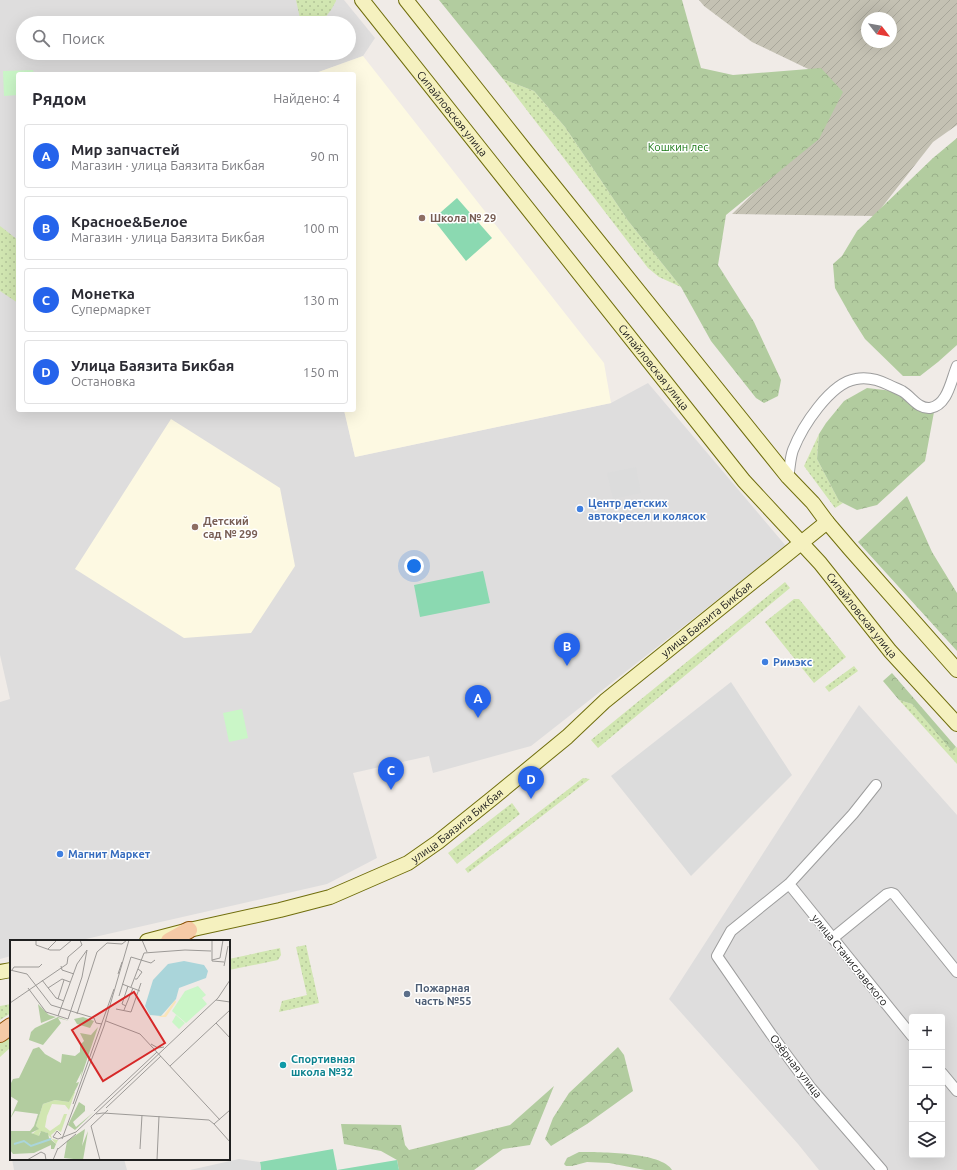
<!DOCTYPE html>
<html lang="ru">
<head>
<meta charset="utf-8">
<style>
	:root { --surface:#fff; --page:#f2f2f3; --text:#2b2b33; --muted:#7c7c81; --line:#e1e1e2; --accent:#2563eb }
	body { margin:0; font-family:Ubuntu,sans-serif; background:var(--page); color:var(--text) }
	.controls { position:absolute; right:12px; bottom:12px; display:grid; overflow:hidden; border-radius:4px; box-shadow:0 4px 16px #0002 }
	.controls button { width:36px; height:36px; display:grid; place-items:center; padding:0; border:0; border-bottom:1px solid var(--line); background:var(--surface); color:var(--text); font:20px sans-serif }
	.compass { position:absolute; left:861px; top:12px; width:36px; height:36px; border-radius:50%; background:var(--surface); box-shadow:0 4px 16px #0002; rotate:121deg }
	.you { position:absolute; left:414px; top:566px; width:14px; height:14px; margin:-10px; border:3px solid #fff; border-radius:50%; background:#1a73e8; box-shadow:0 0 0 6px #1a73e833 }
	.badge { display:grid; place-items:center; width:26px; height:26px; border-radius:50%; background:var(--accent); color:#fff; font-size:13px; font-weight:700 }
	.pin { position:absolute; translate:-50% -33px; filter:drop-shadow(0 1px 2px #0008) }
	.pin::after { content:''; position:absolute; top:21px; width:14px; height:12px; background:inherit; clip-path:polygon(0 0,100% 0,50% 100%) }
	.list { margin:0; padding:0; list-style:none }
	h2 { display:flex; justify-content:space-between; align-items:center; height:52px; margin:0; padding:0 16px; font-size:17px }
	h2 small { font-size:13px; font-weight:400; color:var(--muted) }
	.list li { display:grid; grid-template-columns:26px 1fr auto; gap:12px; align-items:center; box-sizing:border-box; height:64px; margin:0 8px 8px; padding:0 8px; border:1px solid var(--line); border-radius:4px }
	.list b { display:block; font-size:15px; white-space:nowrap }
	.list p { margin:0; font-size:13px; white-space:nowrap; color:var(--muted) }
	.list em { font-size:13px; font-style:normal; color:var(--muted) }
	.icon { flex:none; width:22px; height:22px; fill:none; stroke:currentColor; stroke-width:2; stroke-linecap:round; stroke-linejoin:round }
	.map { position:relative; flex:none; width:957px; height:1170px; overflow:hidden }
	.search { position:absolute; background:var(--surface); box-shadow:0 4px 16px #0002; left:16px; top:16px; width:340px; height:44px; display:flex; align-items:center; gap:10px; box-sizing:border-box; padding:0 14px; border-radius:22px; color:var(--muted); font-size:15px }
	.panel { position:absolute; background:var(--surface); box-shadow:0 4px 16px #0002; left:16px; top:72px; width:340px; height:340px; border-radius:4px }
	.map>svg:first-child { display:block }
	.residential { fill:#dedddd; fill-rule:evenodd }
	.education { fill:#fdf9e2 }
	.construction { fill:url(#construction-furrows); fill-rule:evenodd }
	.grass { fill:url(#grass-dots) }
	.forest { fill:url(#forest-crowns) }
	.park { fill:#caf6c7 }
	.pitch { fill:#8bd9b1 }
	.parking { fill:#dcdcdc }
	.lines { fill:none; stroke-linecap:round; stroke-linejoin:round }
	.minor-casing { stroke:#9d9d9d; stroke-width:12 }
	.secondary-casing { stroke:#706e0d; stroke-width:16 }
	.primary-casing { stroke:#90530b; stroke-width:18 }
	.minor { stroke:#fff; stroke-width:10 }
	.secondary { stroke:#f5f1bf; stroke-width:14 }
	.primary { stroke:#f5c9a6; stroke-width:16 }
	.education-dot { fill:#8d6e63; stroke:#fff; stroke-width:1.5 }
	.shop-dot { fill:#3f7fe0; stroke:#fff; stroke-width:1.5 }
	.service-dot { fill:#5c6f8a; stroke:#fff; stroke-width:1.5 }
	.culture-dot { fill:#0f9aa8; stroke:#fff; stroke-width:1.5 }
	.labels { text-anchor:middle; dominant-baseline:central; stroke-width:3; stroke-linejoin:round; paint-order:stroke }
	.street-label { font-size:11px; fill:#202020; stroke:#fff }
	.park-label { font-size:11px; fill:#187714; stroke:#fff }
	.education-label { font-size:11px; font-weight:bold; fill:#785e54; stroke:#fff; text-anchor:start }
	.shop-label { font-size:11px; font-weight:bold; fill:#366cbe; stroke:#fff; text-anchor:start }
	.service-label { font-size:11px; font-weight:bold; fill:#4e5e75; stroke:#fff; text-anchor:start }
	.culture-label { font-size:11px; font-weight:bold; fill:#0d838f; stroke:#fff; text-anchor:start }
	.inset-river { fill:none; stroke:#aad5da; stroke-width:2 }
	.inset-road { fill:none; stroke:#9d9a97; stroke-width:1 }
	.view { fill:#d62828; fill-opacity:0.15; stroke:#d62828; stroke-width:2 }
	.inset-edge { fill:none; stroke:#202020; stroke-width:2 }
</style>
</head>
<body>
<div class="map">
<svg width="957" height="1170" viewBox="0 0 957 1170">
	<defs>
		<pattern id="construction-furrows" width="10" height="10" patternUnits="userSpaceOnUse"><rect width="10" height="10" fill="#c4c1b3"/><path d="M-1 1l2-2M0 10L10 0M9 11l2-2" fill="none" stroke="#a8a69a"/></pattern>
		<pattern id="grass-dots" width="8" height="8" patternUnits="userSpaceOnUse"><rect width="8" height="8" fill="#d1e6b1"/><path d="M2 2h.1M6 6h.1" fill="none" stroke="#b3c598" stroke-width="1.8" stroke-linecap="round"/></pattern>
		<pattern id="forest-crowns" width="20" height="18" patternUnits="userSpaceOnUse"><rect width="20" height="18" fill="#b2cc9f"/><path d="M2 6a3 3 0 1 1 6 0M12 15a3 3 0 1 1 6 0" fill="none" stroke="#99af89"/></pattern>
	</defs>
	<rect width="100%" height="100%" fill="#f0ebe7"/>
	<path class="residential" d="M0,0H344L375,38L363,56L313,74H18V410H344L355,457L611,403L648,383L786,546L531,746L433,773L429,756L353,773L377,858L327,884L77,941H11V956L0,959V702L10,699L0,655ZM23,23H349V53H23Z
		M859,705L957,815V1170H819L798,1144L669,999ZM912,1017H942V1155H912Z"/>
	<path class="education" d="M363,56L604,363L611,403L355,457L344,410H354V74H313Z
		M171,419L280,488L295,566L251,633L184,638L75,569Z"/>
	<path class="construction" d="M699,0H957V125L933,142L875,216L732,214L820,129L829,79L752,42L704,6ZM867,18H891V42H867Z"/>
	<path class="grass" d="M296,0H336V1L331,10L321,23H301Z
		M503,79L534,91L565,127L629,222L681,287L659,277L648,268Z
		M0,226L18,240V303L0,291Z
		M819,434L817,459L839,501L843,503L835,508L804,466Z
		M785,582L790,588L598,748L591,740Z
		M794,599H799L846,657L814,683L765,622Z
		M854,666L858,671L829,692L825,687Z
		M899,700L912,704L952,750L957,747V764Z
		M583,778L590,779L468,873L465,869Z
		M512,803L520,814L457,864L448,853Z
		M306,945L319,1003L279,1012L282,1001L307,995L296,947Z
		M280,948L281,955L278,960L229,970V959Z
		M11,1004V1013L0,1020V1006Z
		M11,1034V1047L0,1057V1043Z"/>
	<path class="forest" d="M439,0H682L701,68L733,75L821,68L843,92L819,139L726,215L718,265L754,322L781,380L778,396L764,403L756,398L711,341L681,287L629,222L565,127L534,91L503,79Z
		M957,138V345L938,362L920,376H903L865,339L853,320L835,288L833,264L842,256L857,231L933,158Z
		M867,388L893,391L914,407L924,413L934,412L925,461L877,505L857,510L839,501L817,459L819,434L826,423L844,401Z
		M907,496L932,552L957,593V651L858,542Z
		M892,673L956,747L952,751L912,704L899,700L883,681Z
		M618,1047L624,1055L633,1091L587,1124L551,1146L545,1139L553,1118L569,1093Z
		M554,1086L530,1145L503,1149L474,1170H399L397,1160L381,1151L344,1144L341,1124L401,1125L405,1145L409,1150L510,1125Z
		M579,1152C599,1152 662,1152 672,1170H645L609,1163L587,1162L572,1166H566L564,1164L567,1158Z"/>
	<path class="park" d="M33,70L34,74H18V95L4,96L3,71Z
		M242,709L248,738L229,742L223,713Z"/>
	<path class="pitch" d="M457,198L492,238L466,261L433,219Z
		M483,571L490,603L420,617L414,585Z
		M333,1149L337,1170H261L260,1162Z
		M397,1160L399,1170H337Z"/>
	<path class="parking" d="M636,467L641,493L613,499L607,473Z
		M731,682L792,775L691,876L611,776Z
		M12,1159H124L127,1170H14Z
		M239,1159L260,1162L261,1170H190Z"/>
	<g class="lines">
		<g class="minor-casing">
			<path id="minor" d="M788,477C790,468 790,458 793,450C802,427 830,383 856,379C866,377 879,380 889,385C893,387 898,389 902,391C912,397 918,409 930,408C948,405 951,380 957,366
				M876,785L853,814L789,884L731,931L717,956L771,1034L811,1088L882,1170
				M789,884L912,1036
				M833,938L887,894L891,893L894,894L957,972
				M942,1073L957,1091"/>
		</g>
		<g class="secondary-casing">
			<g id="secondary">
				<path id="s1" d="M362,0L744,481L820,563L890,651L957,724"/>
				<path d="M406,0L529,155L788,477L813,503L827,522L850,549L957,670"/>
				<path id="s2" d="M147,941L189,930L280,910L330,897L408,863L438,842L494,797L567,737L605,701L827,522"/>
				<path d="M0,972L11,970"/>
			</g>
		</g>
		<g class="primary-casing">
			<path id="primary" d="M169,941L189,930
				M0,1034L11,1026"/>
		</g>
		<use href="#minor" class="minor"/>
		<use href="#secondary" class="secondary"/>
		<use href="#primary" class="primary"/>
	</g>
	<g class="education-dot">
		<circle cx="422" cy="218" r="4"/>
		<circle cx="195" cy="527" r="4"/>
	</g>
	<g class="shop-dot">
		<circle cx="580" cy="509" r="4"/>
		<circle cx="765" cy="662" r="4"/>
		<circle cx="60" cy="854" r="4"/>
	</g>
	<circle class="service-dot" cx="407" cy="994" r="4"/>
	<circle class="culture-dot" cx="283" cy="1065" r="4"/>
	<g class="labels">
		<g class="street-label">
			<text stroke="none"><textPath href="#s1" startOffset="145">Сипайловская улица</textPath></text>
			<text stroke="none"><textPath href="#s1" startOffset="469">Сипайловская улица</textPath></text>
			<text stroke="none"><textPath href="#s1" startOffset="793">Сипайловская улица</textPath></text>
			<text stroke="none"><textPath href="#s2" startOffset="659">улица Баязита Бикбая</textPath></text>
			<text stroke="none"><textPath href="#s2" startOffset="335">улица Баязита Бикбая</textPath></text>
			<text transform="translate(850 960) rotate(51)">улица Станиславского</text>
			<text transform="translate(796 1066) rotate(52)">Озёрная улица</text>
		</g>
		<g class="park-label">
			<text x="678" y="147">Кошкин лес</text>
		</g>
		<g class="education-label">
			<text x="430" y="218">Школа № 29</text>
			<text x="203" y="521">Детский<tspan x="203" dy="13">сад № 299</tspan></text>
		</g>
		<g class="shop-label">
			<text x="588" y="503">Центр детских<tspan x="588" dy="13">автокресел и колясок</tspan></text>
			<text x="773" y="662">Римэкс</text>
			<text x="68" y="854">Магнит Маркет</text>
		</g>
		<g class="service-label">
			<text x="415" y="988">Пожарная<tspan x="415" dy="13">часть №55</tspan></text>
		</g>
		<g class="culture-label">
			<text x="291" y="1059">Спортивная<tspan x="291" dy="13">школа №32</tspan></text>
		</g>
	</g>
	<g transform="translate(10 940)">
		<rect width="220" height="220" fill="#f0ebe7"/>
		<path d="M63,152H65L59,170L55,165L42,164L37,176L35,187L40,191L50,184L54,174H57L51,192L47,190L41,195L42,199L48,200L46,204L36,192H30L29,196L21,195L28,189L26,186L33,164L45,160L59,162Z" fill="#d1e6b1"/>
		<path d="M28,64L39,75L46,77L31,83ZM48,77L59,81L48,78L51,83L33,105L19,100L21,92L25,88ZM73,77L84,81L80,88L67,84L64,79ZM88,87L70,140L72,131L66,143L69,142L68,145L59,162L45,160L33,164L26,186L29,189L21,193L29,196L31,191L38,193L39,198L46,204L44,209H41V205L24,213L3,214L0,210V191H20L24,186L28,174L5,171L0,179L8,161L0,156V145L3,139L9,138L23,109L29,107L35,114L51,123L52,114L65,116L70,112V105L74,101L70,93L81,95ZM69,162L75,166V171L63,182L66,187L84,172L65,190L58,185ZM75,189L72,206L78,191L73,220L54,218L57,201Z" fill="#b2cc9f"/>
		<path d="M165,60L166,62L156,77H148L154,75Z" fill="#fae5ba"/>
		<path d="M188,46L196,55L192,58L197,64L176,83L162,71L175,51ZM166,75L175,83L169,89L162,82Z" fill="#caf6c7"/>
		<path d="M174,21L194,25L198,31L196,38L169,48L166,59L151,76L140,75L135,66L143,40L158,24Z" fill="#aad5da"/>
		<path class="inset-river" d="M4,204L14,201L21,206L41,199"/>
		<path class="inset-road" d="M26,0V5L40,10H50L62,0M132,0L137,12M202,0V21L214,22M38,9L47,0M202,20L210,18L213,0M51,26L52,30L64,34M214,26L218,6M0,30L17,34L41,65L84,78L86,83L92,84M2,30L4,27H29L32,24M108,34L112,22M125,39H127L132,32L128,29M32,40L46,58L54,61M112,44L130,51M121,47L134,13L175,10L201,11M18,48L36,72L58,79L72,37L77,10M38,48L52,39L60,42M109,56L121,17L141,23L145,20M48,59L54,40M206,60L220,62M0,63L57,24L58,17L72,5L70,0M116,66L112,64L118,46M106,69L121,72L131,43M114,70L123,48M67,74L87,12L97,3L112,4L117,0M48,76L67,24L77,10M96,81L130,94L210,180M206,83L220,98M141,104L148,108L154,107M160,126L220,70M63,164L104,49M96,168L151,116M84,171L147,112M86,174L93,173L199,180L204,184L220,170M204,184L220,202M51,195L47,191L43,197L48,199L66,192L208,58L220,40M52,199L94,86L119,0M48,209L66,194M130,209L132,175M17,220L31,212L35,214L36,220M43,220L48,208M90,220L81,186L98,170M147,220L149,176"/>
		<path class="view" d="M124,52L155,103L93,141L62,90Z"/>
		<rect width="220" height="220" class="inset-edge"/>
	</g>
</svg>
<div class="controls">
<button>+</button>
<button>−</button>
<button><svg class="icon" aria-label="locate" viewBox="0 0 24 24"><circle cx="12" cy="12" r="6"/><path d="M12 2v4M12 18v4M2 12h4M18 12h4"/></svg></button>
<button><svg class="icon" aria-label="layers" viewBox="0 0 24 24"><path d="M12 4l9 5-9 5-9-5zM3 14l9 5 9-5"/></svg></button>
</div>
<svg class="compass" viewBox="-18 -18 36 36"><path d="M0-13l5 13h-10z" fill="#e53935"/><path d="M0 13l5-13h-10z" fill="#7c7c81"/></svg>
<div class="you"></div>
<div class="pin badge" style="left:478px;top:718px">A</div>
<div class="pin badge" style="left:567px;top:666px">B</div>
<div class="pin badge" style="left:391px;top:790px">C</div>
<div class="pin badge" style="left:531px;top:799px">D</div>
<div class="search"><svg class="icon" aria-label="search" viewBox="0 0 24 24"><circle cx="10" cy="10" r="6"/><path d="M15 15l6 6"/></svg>Поиск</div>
<section class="panel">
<h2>Рядом<small>Найдено: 4</small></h2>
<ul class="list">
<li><span class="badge">A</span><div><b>Мир запчастей</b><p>Магазин · улица Баязита Бикбая</p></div><em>90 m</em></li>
<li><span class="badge">B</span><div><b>Красное&amp;Белое</b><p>Магазин · улица Баязита Бикбая</p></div><em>100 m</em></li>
<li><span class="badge">C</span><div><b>Монетка</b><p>Супермаркет</p></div><em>130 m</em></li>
<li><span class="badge">D</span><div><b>Улица Баязита Бикбая</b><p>Остановка</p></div><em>150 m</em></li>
</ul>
</section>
</div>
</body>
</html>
